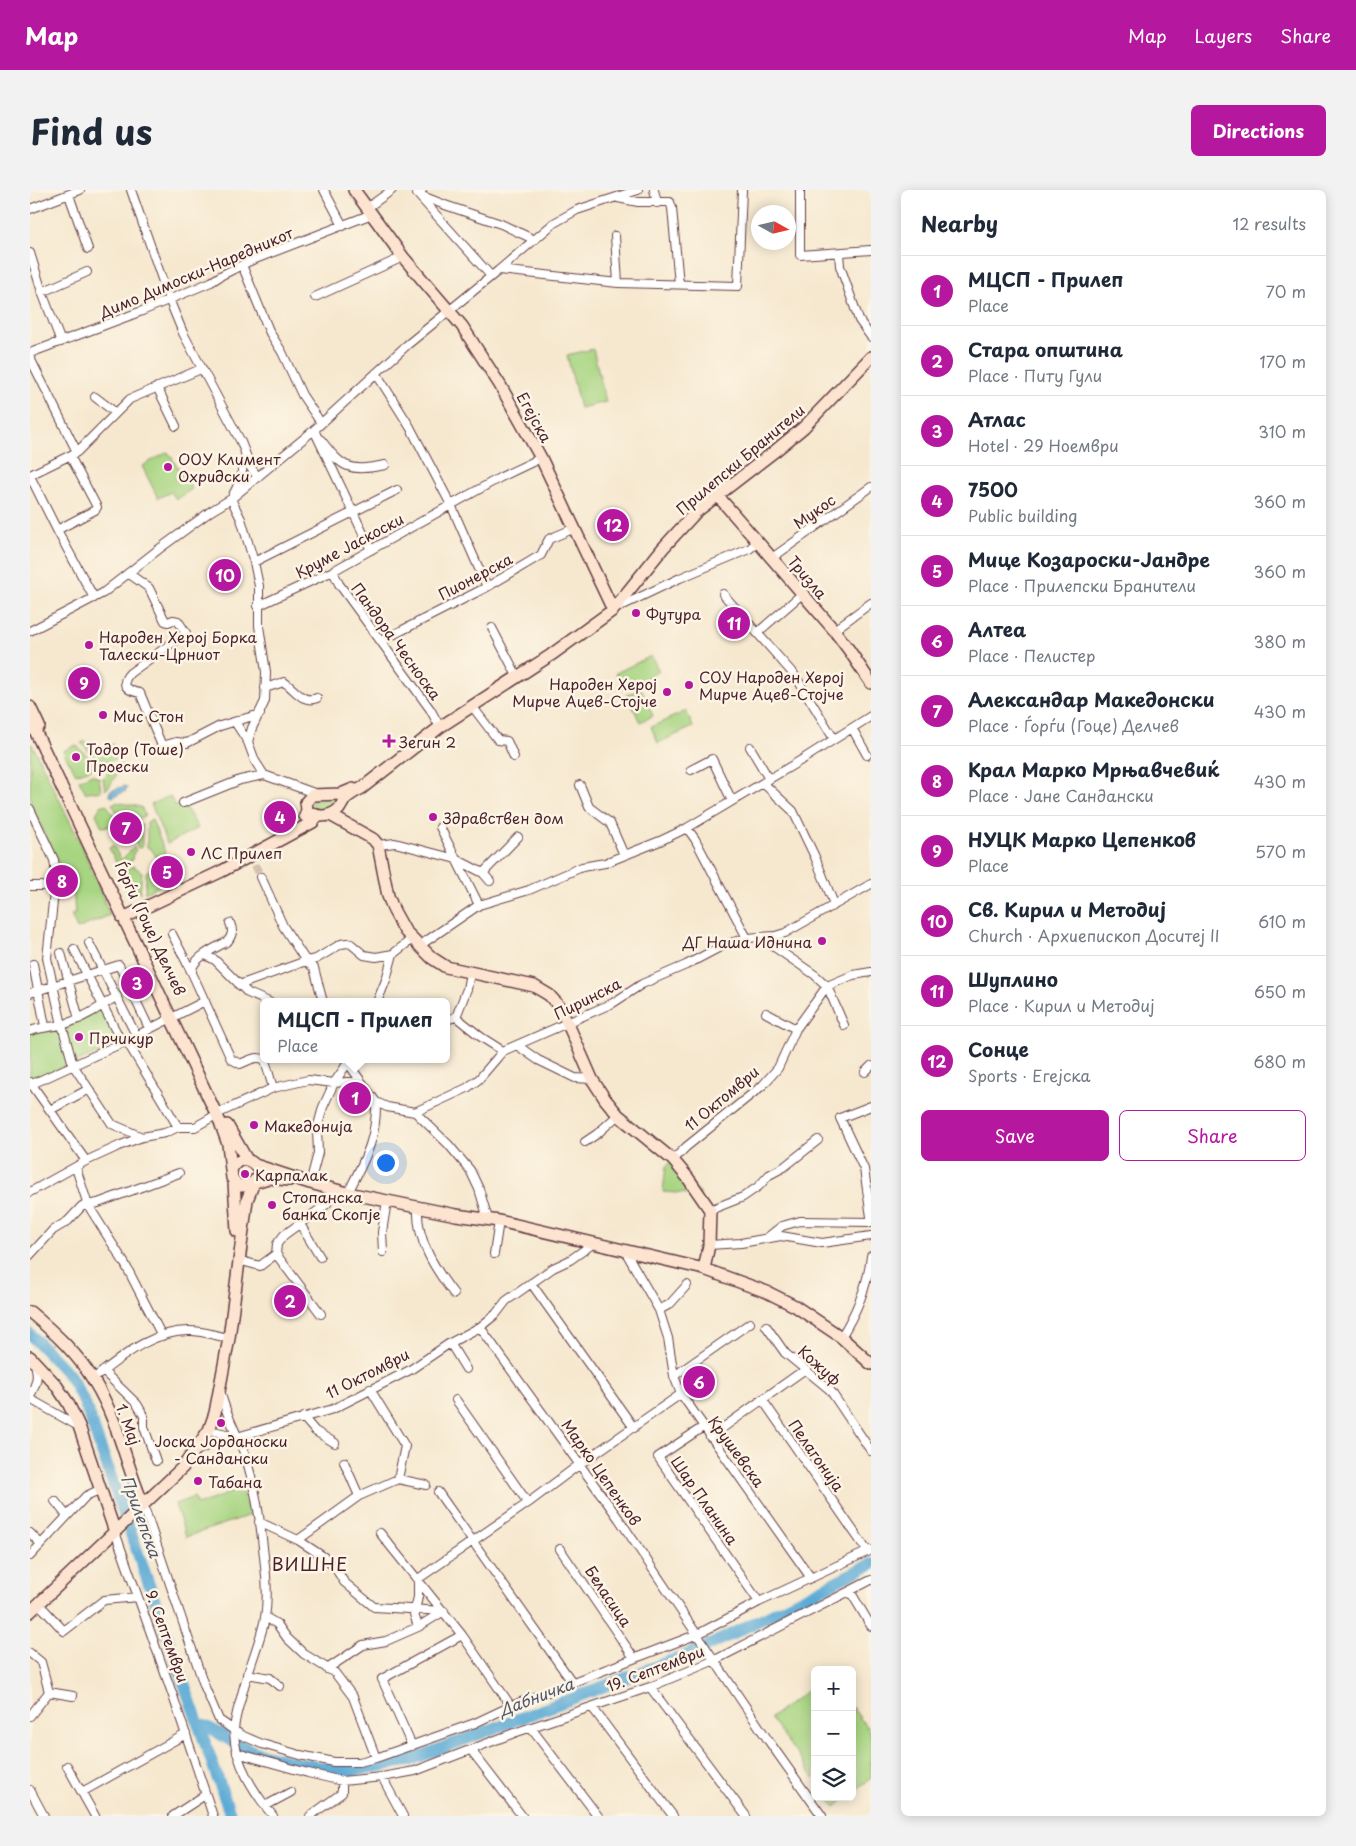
<!DOCTYPE html>
<html lang="en">
<head>
<meta charset="utf-8">
<style>
	:root { --surface:#fff; --page:#f2f2f3; --text:#1f2937; --muted:#747a83; --line:#e0e1e3; --accent:#b5179e }
	body { margin:0; font-family:"Playpen Sans",sans-serif; background:var(--page); color:var(--text) }
	.controls { position:absolute; right:15px; bottom:15px; display:grid; overflow:hidden; border-radius:8px; box-shadow:0 2px 12px #0003 }
	.controls button { width:45px; height:45px; display:grid; place-items:center; padding:0; border:0; border-bottom:1px solid var(--line); background:var(--surface); color:var(--text); font:25px sans-serif }
	.compass { position:absolute; left:721px; top:15px; width:45px; height:45px; border-radius:50%; background:var(--surface); box-shadow:0 2px 12px #0003; rotate:98deg }
	.you { position:absolute; left:355px; top:972px; width:18px; height:18px; margin:-12px; border:4px solid #fff; border-radius:50%; background:#1a73e8; box-shadow:0 0 0 8px #1a73e833 }
	.badge { display:grid; place-items:center; width:32px; height:32px; border-radius:50%; background:var(--accent); color:#fff; font-size:16px; font-weight:700 }
	.pin { position:absolute; translate:-50% -50%; border:2px solid #fff; box-shadow:0 1px 5px #0006 }
	.popup { position:absolute; left:230px; top:808px; width:190px; height:65px; box-sizing:border-box; display:grid; place-content:center; border-radius:8px; background:var(--surface); filter:drop-shadow(0 1px 4px #0005); font-size:16px; white-space:nowrap; color:var(--muted) }
	.popup b { font-size:19px; color:var(--text) }
	.popup::after { content:''; position:absolute; left:50%; top:100%; margin-left:-10px; border:10px solid transparent; border-top-color:var(--surface) }
	.list { margin:0; padding:0; list-style:none }
	h2 { display:flex; justify-content:space-between; align-items:center; height:65px; margin:0; padding:0 20px; font-size:21px }
	h2 small { font-size:16px; font-weight:400; color:var(--muted) }
	.list li { display:grid; grid-template-columns:32px 1fr auto; gap:15px; align-items:center; box-sizing:border-box; height:70px; padding:0 20px; border-top:1px solid var(--line) }
	.list b { display:block; font-size:19px; white-space:nowrap }
	.list p { margin:0; font-size:16px; white-space:nowrap; color:var(--muted) }
	.list em { font-size:16px; font-style:normal; color:var(--muted) }
	.actions { display:flex; gap:10px; padding:15px 20px }
	.actions a { flex:1; padding:11px 0; border:1px solid var(--accent); border-radius:8px; text-align:center; font-size:18px; color:var(--accent) }
	.actions .main { background:var(--accent); color:#fff }
	.icon { flex:none; width:28px; height:28px; fill:none; stroke:currentColor; stroke-width:2; stroke-linecap:round; stroke-linejoin:round }
	.map { position:relative; flex:none; width:841px; height:1626px; overflow:hidden; border-radius:8px }
	header { display:flex; align-items:center; gap:30px; box-sizing:border-box; height:70px; padding:0 25px; background:var(--accent); color:#fff }
	header strong { font-size:24px }
	nav { display:flex; gap:28px; margin-inline-start:auto; font-size:18px }
	.intro { display:flex; align-items:center; justify-content:space-between; box-sizing:border-box; height:120px; padding:0 30px }
	h1 { margin:0; font-size:35px }
	.button { padding:12px 22px; border-radius:8px; background:var(--accent); color:#fff; font-size:18px; font-weight:700 }
	main { display:flex; gap:30px; padding:0 30px }
	aside { flex:1; background:var(--surface); border-radius:8px; box-shadow:0 2px 12px #0003 }
	.map>svg:first-child { display:block }
	.green { fill:#a8d582; stroke:#797a56 }
	.water { fill:#5caad6; stroke:#536480 }
	.lines { fill:none; stroke-linecap:round; stroke-linejoin:round }
	.river { stroke:#5caad6; stroke-width:12 }
	.street-tunnel { stroke:#d4c0ae; stroke-width:8; stroke-dasharray:8 4; stroke-linecap:butt }
	.street-casing { stroke:#643d44; stroke-width:10 }
	.secondary-casing { stroke:#643d44; stroke-width:14 }
	.street { stroke:#fff; stroke-width:8 }
	.secondary { stroke:#fde4d0; stroke-width:11 }
	.poi-dot { fill:#b5179e; stroke:#fcf5e5; stroke-width:2 }
	.labels { text-anchor:middle; dominant-baseline:central; stroke-width:5; stroke-linejoin:round; paint-order:stroke }
	.street-label { font-size:15px; fill:#4a1f2b; stroke:#fcf5e5 }
	.poi-label { font-size:15px; fill:#4a1f2b; stroke:#fcf5e5; text-anchor:start }
	.water-label { font-size:16px; font-style:italic; fill:#51576f; stroke:#fcf5e5 }
	.quarter-label { font-size:18px; letter-spacing:1px; fill:#4a1f2b; stroke:#fcf5e5 }
</style>
</head>
<body>
<header>
<strong>Map</strong>
<nav><a>Map</a><a>Layers</a><a>Share</a></nav>
</header>
<div class="intro"><h1>Find us</h1><a class="button">Directions</a></div>
<main>
<div class="map">
<svg width="841" height="1626" viewBox="0 0 841 1626">
	<rect width="100%" height="100%" fill="#fcf5e5"/>
	<filter id="ink" filterUnits="userSpaceOnUse"><feTurbulence type="fractalNoise" baseFrequency=".02" numOctaves="2"/><feDisplacementMap in="SourceGraphic" scale="10" xChannelSelector="R" yChannelSelector="G"/><feConvolveMatrix kernelMatrix="1 2 1 2 8 2 1 2 1" color-interpolation-filters="sRGB"/></filter>
	<filter id="wash" filterUnits="userSpaceOnUse"><feTurbulence type="fractalNoise" baseFrequency=".0096" numOctaves="4" result="noise"/><feDisplacementMap in="SourceGraphic" scale="20" xChannelSelector="R" yChannelSelector="G"/><feGaussianBlur stdDeviation="1.12" result="paint"/><feColorMatrix in="noise" values="0 0 0 0 0 0 0 0 0 0 0 0 0 0 0 0 0 1.4 0 .05"/><feComposite in="paint" operator="in"/></filter>
	<g filter="url(#wash)">
		<rect width="100%" height="100%" fill="#f6e8cf"/>
		<path class="green" d="M563,159L576,212L550,218L537,165Z
			M138,262L162,299L146,309L141,302L128,308L112,276Z
			M621,466L629,481L594,499L586,483Z
			M611,498L623,526L610,532L597,505Z
			M656,521L663,537L628,553L621,537Z
			M56,551L62,563L83,554L89,567L77,573L73,570H67L51,553Z
			M2,554L52,656L80,725L47,739L41,725L45,724L43,698H38L27,669L0,614L2,611L0,606V555Z
			M46,555L64,572L61,579L46,584L33,561Z
			M93,574L79,597L75,600L73,588L78,583L79,578Z
			M62,584L69,588L71,601C65,603 61,600 56,603L49,590Z
			M140,606L145,616L153,613L168,638L137,654L121,614Z
			M282,609H302L304,610L305,616L301,619L292,618L287,621L281,617Z
			M86,612L111,617L115,626L103,632L98,629L92,630L82,614Z
			M76,614L89,633L87,638L80,636L72,637L66,624L71,616Z
			M122,630L146,689L141,691L125,676L126,666L121,659L117,657V632Z
			M112,634V657L108,658L102,645L105,638Z
			M83,655L91,670L104,657L106,660L103,664L102,671L88,676L79,658Z
			M103,676L112,682L110,703L107,698L102,700L93,681Z
			M122,679L137,692L115,703L116,682Z
			M73,815L92,853L0,892V841L32,835Z
			M643,970L671,1005L633,1002L636,976Z
			M211,1299L220,1325L156,1347L145,1314L164,1307L167,1315Z
			M785,1495V1589L740,1528Z
			M822,1517L841,1543V1588L822,1603Z
			M798,1607H818L805,1617Z"/>
		<path class="water" d="M94,596L97,597L96,601L82,607L79,605L80,601Z"/>
		<g class="lines">
			<path class="river" d="M0,1144L40,1186L55,1214L201,1626
				M169,1534C185,1539 198,1550 213,1557C239,1569 291,1579 319,1580C340,1580 360,1572 380,1571L386,1568L672,1459L841,1374"/>
		</g>
	</g>
	<g filter="url(#ink)">
		<g class="lines">
			<path class="street-tunnel" d="M225,675L231,687"/>
			<g class="street-casing">
				<path id="street" d="M101,0L139,109L153,143L211,252L221,278L228,287
					M294,0L313,36
					M392,0L387,4L415,15L471,34L503,49
					M624,0L627,13
					M770,0V65L841,60
					M39,5L58,59
					M389,6L461,86
					M588,8L608,12H640L642,18L649,94
					M337,18L362,0
					M0,19L50,0
					M585,46L588,93
					M0,63L12,102L31,152
					M809,63L810,76L829,130L841,147
					M212,75L240,143L252,162L272,205L291,233
					M469,80L588,93L708,96L712,0
					M12,102L57,82
					M285,107L373,67
					M0,163L112,121L181,92L192,85L220,71L342,24
					M0,168L47,262
					M346,183L380,237L421,315L457,397
					M127,197L146,236
					M65,207L86,223
					M284,240L341,360
					M291,250C313,279 319,282 355,275
					M0,285L47,262L100,209L171,179
					M0,286L27,340L64,408
					M203,305L210,291L215,266
					M201,309L211,329L224,372L229,396V436L236,482L235,511L222,538L218,552L225,571L234,585
					M27,340L65,320L67,317L40,266
					M742,368L841,297
					M224,372L367,300
					M303,381L309,394L400,519L410,537
					M98,383L119,398L135,431L138,432L143,430L148,431L156,443L100,483C89,495 98,501 110,503L132,556L146,552L157,553L190,536L230,524
					M693,404L766,487L804,549
					M228,416L303,381L471,287L511,268
					M587,418L650,388L719,359L728,352
					M462,438L487,486
					M804,440L841,413
					M0,441L73,403L129,359L181,321L201,309L284,240L377,155L469,80L524,33L547,20L608,0
					M727,443L772,404
					M351,451L457,397L511,365L519,349L545,338
					M235,498L254,492C265,499 272,514 287,508
					M442,516L468,550L477,551L484,567
					M205,532L218,552
					M822,538L837,565
					M720,557L739,589
					M661,580L682,569L702,611
					M733,593L763,621L785,667L804,714
					M550,595L559,617L580,633L594,665
					M153,613L210,590L234,585L287,604
					M0,619L24,670L26,684L17,768L32,835L43,875L82,934L112,947
					M410,637L449,715
					M657,638L665,649L717,748
					M348,655L365,653L426,669L453,683L460,691
					M453,683L488,647
					M231,687L253,736L276,771L284,778L293,812
					M0,696H12
					M142,744L162,783L201,869L210,874C218,871 226,865 235,870L243,898
					M731,748L785,785L797,796L814,835
					M59,753L106,845
					M389,756L449,715L499,700L552,677L575,673L630,651L657,638L773,569L841,526
					M44,759L92,853
					M31,763L49,829
					M175,765L185,770L218,803L239,812
					M3,774L15,836
					M162,783C160,768 188,757 198,751C203,744 203,740 200,733
					M209,795L276,771L286,769L311,754L317,753L321,754L334,765L346,767L363,764
					M0,803L89,775L119,838
					M347,812L356,790L363,764L382,749
					M736,823L766,839
					M426,827L451,847L473,861
					M426,827L437,799L440,783
					M416,830L426,827
					M0,841C12,837 24,837 35,834C54,828 70,817 87,806
					M96,850L148,937
					M488,856L508,870L545,888L562,889
					M315,869L346,912L357,917L385,922L418,954L440,980L449,999L458,1029
					M835,882L841,876
					M0,892L56,971
					M0,895L92,853L175,811
					M841,916L810,928L834,979L841,1027
					M20,920L59,899
					M385,922L437,898L449,889L473,861L583,813L612,794L656,775L694,755L717,748L745,746L755,743L841,694
					M555,952L567,944L588,925
					M643,970L656,957L733,895L748,878L766,839L797,796L823,785L841,782
					M46,978L58,1015L95,1074L132,1146
					M280,993L288,963L287,939L293,917L304,893L317,874
					M0,1002L56,971L91,955L112,947L135,943L148,937H165L191,922L243,898L278,890L304,893L331,891
					M318,1003C334,970 347,950 346,912
					M388,1017C386,1050 405,1079 424,1104
					M680,1020L713,1007L729,996L739,985L754,977L788,950
					M270,1034L290,1067
					M738,1047L752,1036L770,1031L841,1032
					M679,1055L711,1053L751,1046L792,1053L841,1046
					M594,1059L629,1120L638,1148L644,1186L651,1204L781,1388
					M353,1062L352,1042L357,1011
					M246,1064L291,1124
					M464,1064L469,1031
					M0,1065L23,1040L38,1031L52,1016L68,1013L149,983
					M208,1070L230,1076L246,1064L247,1054L254,1045L297,1014L301,998
					M501,1093L604,1238
					M629,1120L640,1114L657,1095
					M736,1136L755,1163L800,1200L841,1261
					M450,1137L589,1329L738,1550L792,1626
					M811,1147C826,1123 838,1095 841,1066
					M420,1153L436,1179
					M73,1181L107,1214L114,1226V1237L126,1271
					M644,1186L720,1133
					M63,1189C92,1167 122,1140 161,1141C173,1141 187,1146 199,1148
					M340,1199L375,1256L368,1289
					M191,1204C196,1225 207,1243 214,1263C228,1302 232,1346 236,1386C237,1399 237,1416 235,1428C230,1453 218,1479 212,1504C209,1516 204,1529 204,1542C205,1574 224,1602 243,1626
					M0,1206C6,1194 9,1187 5,1174
					M0,1209L48,1236
					M732,1209L838,1362
					M426,1210L498,1313
					M273,1227L285,1241L305,1253
					M673,1237L628,1267L729,1412
					M179,1240L205,1246
					M680,1247L774,1180
					M166,1261L193,1249L207,1247L303,1219L380,1180L420,1153L450,1137L466,1124L476,1111L523,1078L540,1070L564,1053
					M314,1272L329,1306
					M408,1302L542,1492
					M25,1311L37,1326
					M113,1314L174,1495L189,1530L211,1545L232,1554L270,1565L304,1572H329L346,1568L445,1533L481,1516L668,1444L729,1412L841,1360
					M229,1332L268,1350L294,1367L306,1379L314,1392L344,1417L414,1421
					M85,1342L143,1506L183,1626
					M0,1343L10,1353
					M350,1343L432,1445L481,1516
					M268,1350L329,1306L368,1289L396,1295
					M530,1359L604,1468
					M0,1366L56,1306L71,1299
					M820,1401L841,1436
					M9,1414L34,1441L74,1410L108,1407
					M235,1427L247,1434L257,1448L274,1464L305,1483L323,1507L346,1568
					M388,1437L384,1424L388,1407V1389L498,1313L550,1274L651,1204
					M0,1463L11,1472L19,1502L43,1506
					M297,1479L333,1455L356,1451L388,1437L414,1421
					M217,1484L240,1488L250,1496
					M620,1497L716,1626
					M562,1517L643,1626
					M0,1526L19,1502
					M501,1538L568,1626
					M382,1556L352,1489L432,1445
					M441,1560L492,1626
					M207,1563L278,1583L312,1591L352,1587L385,1581L484,1543L620,1497L685,1470L841,1390
					M37,1576L65,1626
					M352,1587L373,1626
					M0,1600L14,1626
					M52,1602L156,1544
					M235,1616L261,1602
					M143,1626L175,1605
					M280,1626L312,1603V1591"/>
			</g>
			<g class="secondary-casing">
				<path id="secondary" d="M324,0L373,67L432,136L470,195L511,268L583,420
					M687,305L804,440L819,460L841,493
					M0,517L9,536
					M0,530L190,932L198,954L202,988L207,995L212,996L238,988L259,990
					M277,620C286,628 300,628 309,619C311,616 313,612 315,609C320,604 326,601 332,598L410,537L521,465L583,420L633,358L666,322L745,261L774,237L841,167
					M300,625L343,649L348,655L358,706L364,721L375,741L402,768L416,777L504,796L519,805L528,815L538,834L562,889L575,909L588,925L643,970L658,988L680,1020L679,1055L674,1079
					M275,626L277,620L276,612L282,605L311,604L323,599
					M93,728L192,681L283,632L287,626
					M197,935L217,970
					M201,980C206,969 216,966 225,975L280,993L318,1003L426,1025L469,1031L674,1079L737,1102L765,1116L811,1147L841,1174
					M204,992L207,1041
					M0,1122C25,1143 49,1165 65,1193C88,1230 96,1275 113,1314
					M0,1167L26,1195L38,1213L49,1236L85,1342
					M0,1422L153,1277L179,1240L185,1223L199,1148L217,1010L225,990"/>
			</g>
			<use href="#street" class="street"/>
			<use href="#secondary" class="secondary"/>
		</g>
	</g>
	<g class="poi-dot">
		<circle cx="138" cy="277" r="5"/>
		<circle cx="606" cy="423" r="5"/>
		<circle cx="59" cy="455" r="5"/>
		<circle cx="659" cy="495" r="5"/>
		<circle cx="637" cy="502" r="5"/>
		<circle cx="73" cy="525" r="5"/>
		<path d="M356.5 543.5h5v5h5v5h-5v5h-5v-5h-5v-5h5z"/>
		<circle cx="46" cy="567" r="5"/>
		<circle cx="403" cy="627" r="5"/>
		<circle cx="161" cy="662" r="5"/>
		<circle cx="792" cy="751" r="5"/>
		<circle cx="49" cy="847" r="5"/>
		<circle cx="224" cy="935" r="5"/>
		<circle cx="215" cy="984" r="5"/>
		<circle cx="242" cy="1015" r="5"/>
		<circle cx="191" cy="1233" r="5"/>
		<circle cx="168" cy="1291" r="5"/>
	</g>
	<g class="labels">
		<g class="street-label">
			<text transform="translate(166 82) rotate(-23)">Димо Димоски-Наредникот</text>
			<text transform="translate(505 227) rotate(61)">Егејска</text>
			<text transform="translate(710 269) rotate(-40)">Прилепски Бранители</text>
			<text transform="translate(784 321) rotate(-35)">Мукос</text>
			<text transform="translate(319 355) rotate(-28)">Круме Јаскоски</text>
			<text transform="translate(445 386) rotate(-28)">Пионерска</text>
			<text transform="translate(778 387) rotate(50)">Тризла</text>
			<text transform="translate(367 451) rotate(54)">Пандора Чесноска</text>
			<text transform="translate(121 738) rotate(65)">Ѓорѓи (Гоце) Делчев</text>
			<text transform="translate(557 808) rotate(-27)">Пиринска</text>
			<text transform="translate(691 908) rotate(-40)">11 Октомври</text>
			<text transform="translate(790 1175) rotate(42)">Кожуф</text>
			<text transform="translate(337 1183) rotate(-27)">11 Октомври</text>
			<text transform="translate(99 1234) rotate(70)">1. Мај</text>
			<text transform="translate(707 1261) rotate(54)">Крушевска</text>
			<text transform="translate(787 1265) rotate(55)">Пелагонија</text>
			<text transform="translate(572 1282) rotate(55)">Марко Цепенков</text>
			<text transform="translate(675 1310) rotate(55)">Шар Планина</text>
			<text transform="translate(579 1406) rotate(56)">Беласица</text>
			<text transform="translate(138 1446) rotate(70)">9. Септември</text>
			<text transform="translate(625 1478) rotate(-21)">19. Септември</text>
		</g>
		<g class="poi-label">
			<text x="148" y="268">ООУ Климент<tspan x="148" dy="17">Охридски</tspan></text>
			<text x="616" y="423">Футура</text>
			<text x="69" y="446">Народен Херој Борка<tspan x="69" dy="17">Талески-Црниот</tspan></text>
			<text x="669" y="486">СОУ Народен Херој<tspan x="669" dy="17">Мирче Ацев-Стојче</tspan></text>
			<text x="627" y="493" text-anchor="end">Народен Херој<tspan x="627" dy="17">Мирче Ацев-Стојче</tspan></text>
			<text x="83" y="525">Мис Стон</text>
			<text x="369" y="551">Зегин 2</text>
			<text x="56" y="558">Тодор (Тоше)<tspan x="56" dy="17">Проески</tspan></text>
			<text x="413" y="627">Здравствен дом</text>
			<text x="171" y="662">ЛС Прилеп</text>
			<text x="782" y="751" text-anchor="end">ДГ Наша Иднина</text>
			<text x="59" y="847">Прчикур</text>
			<text x="234" y="935">Македонија</text>
			<text x="225" y="984">Карпалак</text>
			<text x="252" y="1006">Стопанска<tspan x="252" dy="17">банка Скопје</tspan></text>
			<text x="191" y="1250" text-anchor="middle">Јоска Јорданоски<tspan x="191" dy="17">- Сандански</tspan></text>
			<text x="178" y="1291">Табана</text>
		</g>
		<g class="water-label">
			<text transform="translate(112 1326) rotate(70)">Прилепска</text>
			<text transform="translate(506 1506) rotate(-21)">Дабничка</text>
		</g>
		<g class="quarter-label">
			<text x="280" y="1373">ВИШНЕ</text>
		</g>
	</g>
</svg>
<div class="controls">
<button>+</button>
<button>−</button>
<button><svg class="icon" aria-label="layers" viewBox="0 0 24 24"><path d="M12 4l9 5-9 5-9-5zM3 14l9 5 9-5"/></svg></button>
</div>
<svg class="compass" viewBox="-18 -18 36 36"><path d="M0-13l5 13h-10z" fill="#e53935"/><path d="M0 13l5-13h-10z" fill="#747a83"/></svg>
<div class="you"></div>
<div class="pin badge" style="left:325px;top:908px">1</div>
<div class="popup"><b>МЦСП - Прилеп</b>Place</div>
<div class="pin badge" style="left:260px;top:1111px">2</div>
<div class="pin badge" style="left:107px;top:793px">3</div>
<div class="pin badge" style="left:250px;top:627px">4</div>
<div class="pin badge" style="left:137px;top:682px">5</div>
<div class="pin badge" style="left:669px;top:1192px">6</div>
<div class="pin badge" style="left:96px;top:638px">7</div>
<div class="pin badge" style="left:32px;top:691px">8</div>
<div class="pin badge" style="left:54px;top:493px">9</div>
<div class="pin badge" style="left:195px;top:385px">10</div>
<div class="pin badge" style="left:704px;top:433px">11</div>
<div class="pin badge" style="left:583px;top:335px">12</div>
</div>
<aside>
<h2>Nearby<small>12 results</small></h2>
<ul class="list">
<li><span class="badge">1</span><div><b>МЦСП - Прилеп</b><p>Place</p></div><em>70 m</em></li>
<li><span class="badge">2</span><div><b>Стара општина</b><p>Place · Питу Гули</p></div><em>170 m</em></li>
<li><span class="badge">3</span><div><b>Атлас</b><p>Hotel · 29 Ноември</p></div><em>310 m</em></li>
<li><span class="badge">4</span><div><b>7500</b><p>Public building</p></div><em>360 m</em></li>
<li><span class="badge">5</span><div><b>Мице Козароски-Јандре</b><p>Place · Прилепски Бранители</p></div><em>360 m</em></li>
<li><span class="badge">6</span><div><b>Алтеа</b><p>Place · Пелистер</p></div><em>380 m</em></li>
<li><span class="badge">7</span><div><b>Александар Македонски</b><p>Place · Ѓорѓи (Гоце) Делчев</p></div><em>430 m</em></li>
<li><span class="badge">8</span><div><b>Крал Марко Мрњавчевиќ</b><p>Place · Јане Сандански</p></div><em>430 m</em></li>
<li><span class="badge">9</span><div><b>НУЦК Марко Цепенков</b><p>Place</p></div><em>570 m</em></li>
<li><span class="badge">10</span><div><b>Св. Кирил и Методиј</b><p>Church · Архиепископ Доситеј II</p></div><em>610 m</em></li>
<li><span class="badge">11</span><div><b>Шуплино</b><p>Place · Кирил и Методиј</p></div><em>650 m</em></li>
<li><span class="badge">12</span><div><b>Сонце</b><p>Sports · Егејска</p></div><em>680 m</em></li>
</ul>
<div class="actions"><a class="main">Save</a><a>Share</a></div>
</aside>
</main>
</body>
</html>
